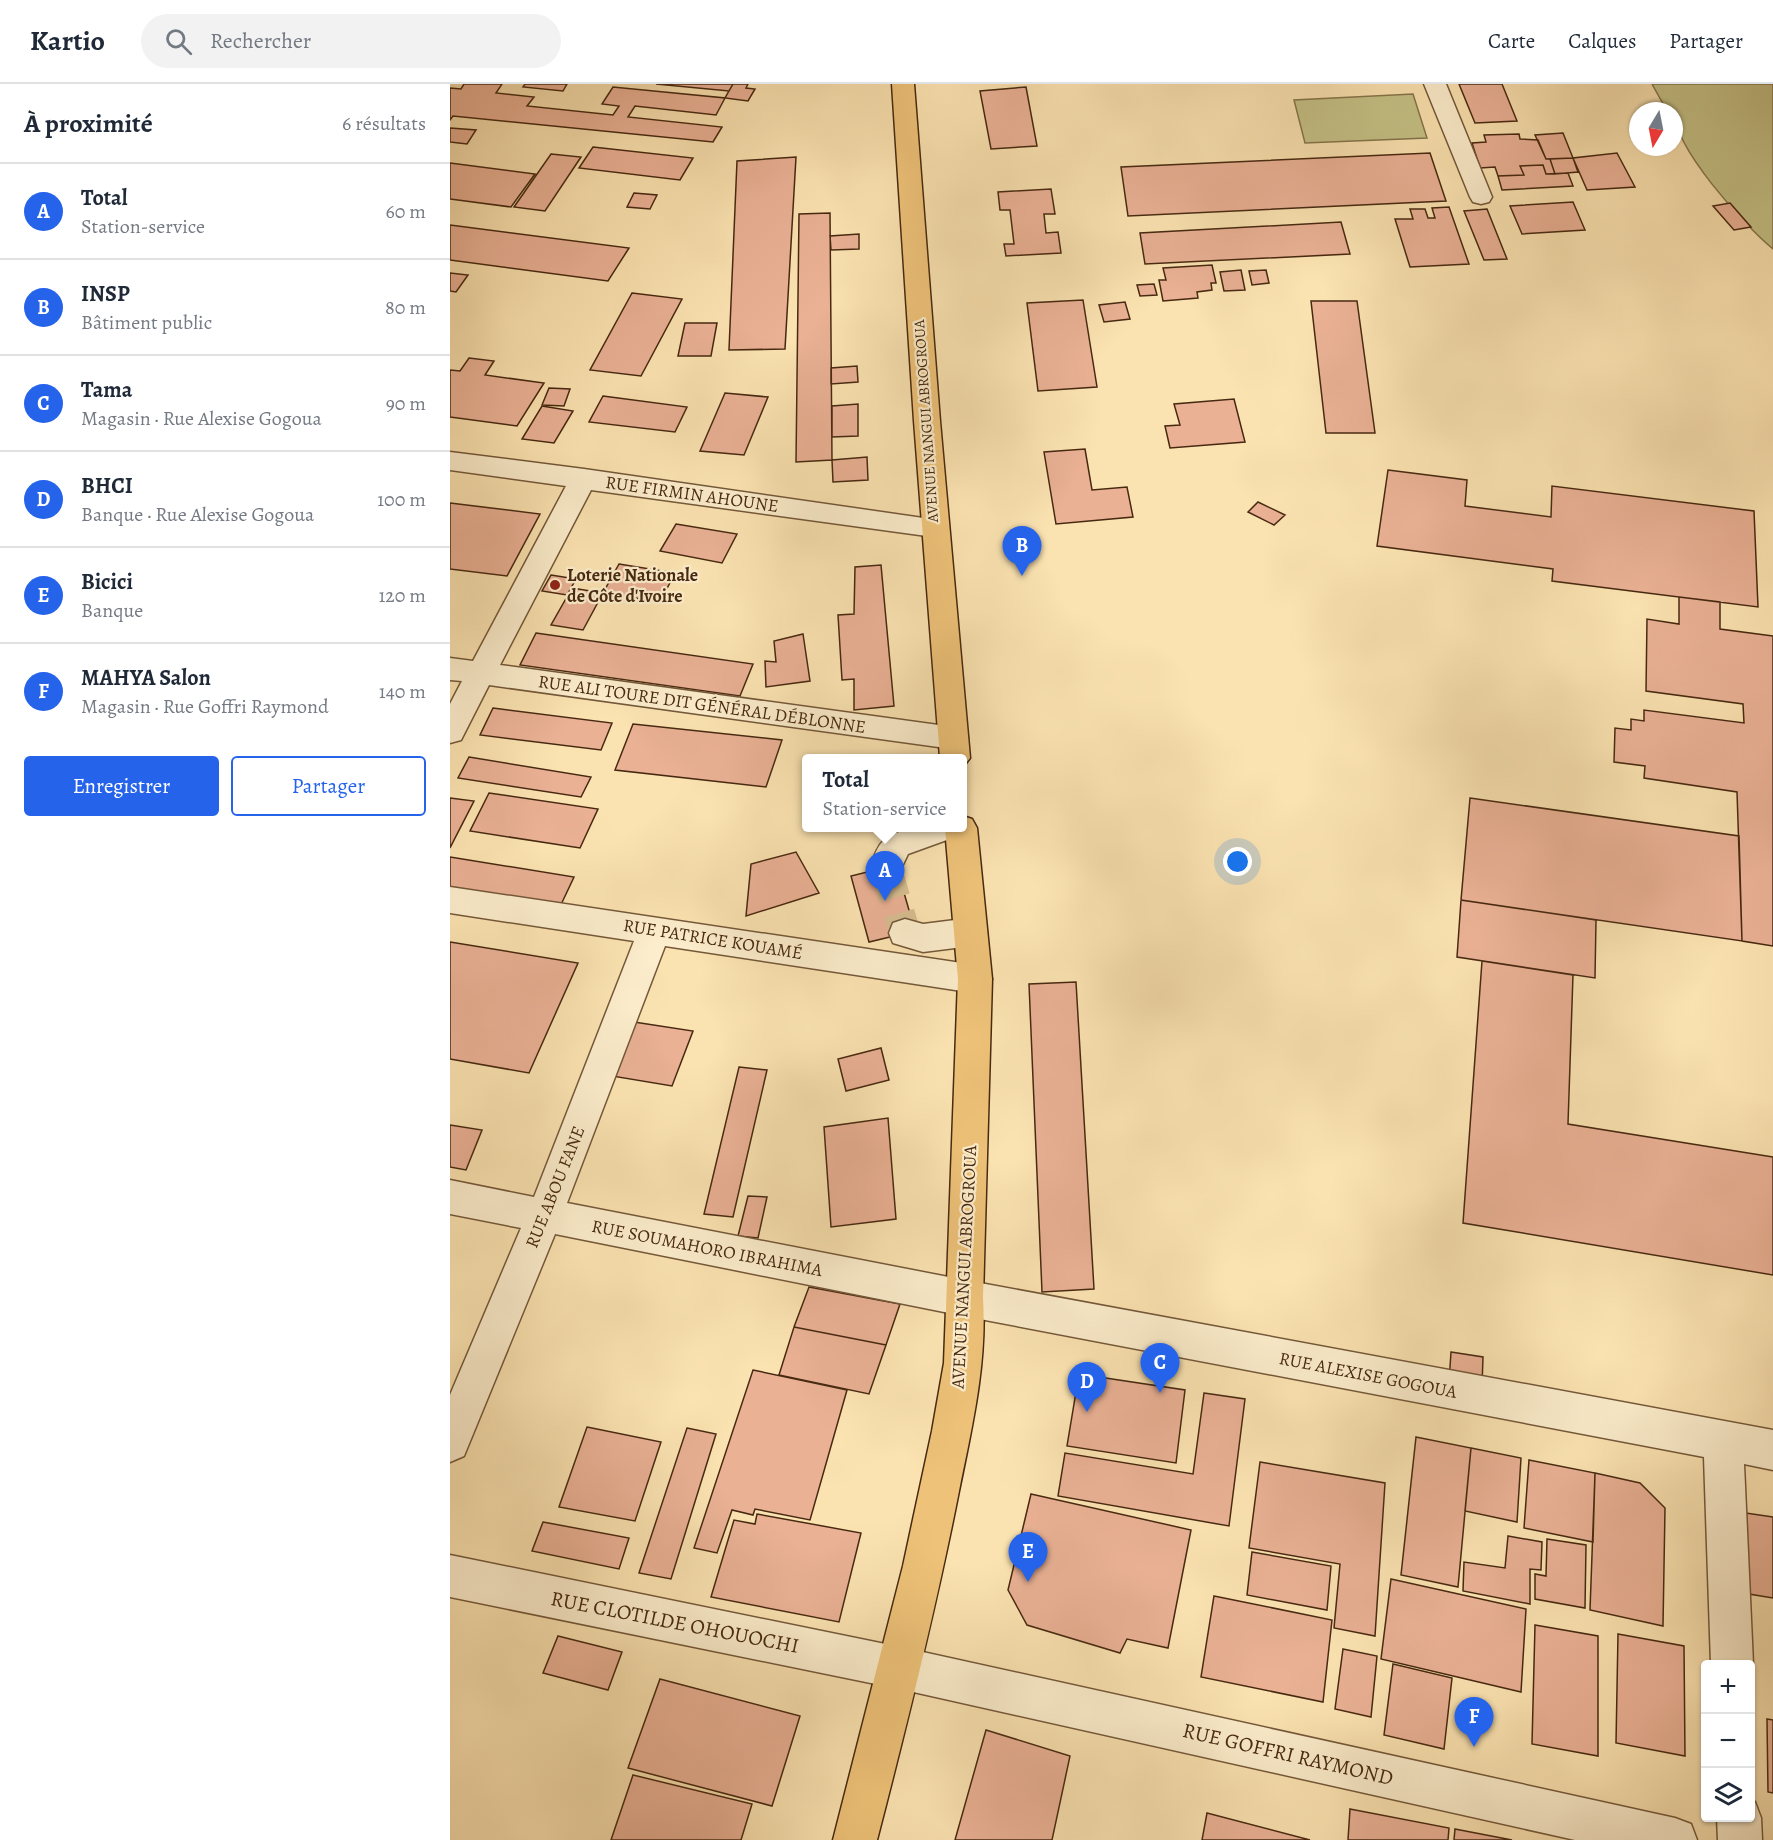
<!DOCTYPE html>
<html lang="fr">
<head>
<meta charset="utf-8">
<style>
	:root { --surface:#fff; --page:#f2f2f3; --text:#1f2937; --muted:#747a83; --line:#e0e1e3; --accent:#2563eb }
	body { margin:0; font-family:Alegreya,serif; background:var(--page); color:var(--text) }
	.controls { position:absolute; right:18px; bottom:18px; display:grid; overflow:hidden; border-radius:6px; box-shadow:0 2px 4px #0004 }
	.controls button { width:54px; height:54px; display:grid; place-items:center; padding:0; border:0; border-bottom:2px solid var(--line); background:var(--surface); color:var(--text); font:30px sans-serif }
	.compass { position:absolute; left:1179px; top:18px; width:54px; height:54px; border-radius:50%; background:var(--surface); box-shadow:0 2px 4px #0004; rotate:190deg }
	.you { position:absolute; left:788px; top:778px; width:21px; height:21px; margin:-15px; border:4px solid #fff; border-radius:50%; background:#1a73e8; box-shadow:0 0 0 9px #1a73e833 }
	.badge { display:grid; place-items:center; width:39px; height:39px; border-radius:50%; background:var(--accent); color:#fff; font-size:20px; font-weight:700 }
	.pin { position:absolute; translate:-50% -50px; filter:drop-shadow(0 2px 3px #0008) }
	.pin::after { content:''; position:absolute; top:32px; width:21px; height:18px; background:inherit; clip-path:polygon(0 0,100% 0,50% 100%) }
	.popup { position:absolute; left:352px; top:670px; width:165px; height:78px; box-sizing:border-box; display:grid; place-content:center; border-radius:6px; background:var(--surface); filter:drop-shadow(0 2px 4px #0005); font-size:20px; white-space:nowrap; color:var(--muted) }
	.popup b { font-size:22px; color:var(--text) }
	.popup::after { content:''; position:absolute; left:50%; top:100%; margin-left:-12px; border:12px solid transparent; border-top-color:var(--surface) }
	.list { margin:0; padding:0; list-style:none }
	h2 { display:flex; justify-content:space-between; align-items:center; height:78px; margin:0; padding:0 24px; font-size:26px }
	h2 small { font-size:20px; font-weight:400; color:var(--muted) }
	.list li { display:grid; grid-template-columns:39px 1fr auto; gap:18px; align-items:center; box-sizing:border-box; height:96px; padding:0 24px; border-top:2px solid var(--line) }
	.list b { display:block; font-size:22px; white-space:nowrap }
	.list p { margin:0; font-size:20px; white-space:nowrap; color:var(--muted) }
	.list em { font-size:20px; font-style:normal; color:var(--muted) }
	.actions { display:flex; gap:12px; padding:18px 24px }
	.actions a { flex:1; padding:14px 0; border:2px solid var(--accent); border-radius:6px; text-align:center; font-size:21px; color:var(--accent) }
	.actions .main { background:var(--accent); color:#fff }
	.icon { flex:none; width:33px; height:33px; fill:none; stroke:currentColor; stroke-width:2; stroke-linecap:round; stroke-linejoin:round }
	.map { position:relative; flex:none; width:1323px; height:1756px; overflow:hidden }
	header { display:flex; align-items:center; gap:36px; box-sizing:border-box; height:84px; padding:0 30px; background:var(--surface); border-bottom:2px solid var(--line) }
	header strong { font-size:28px }
	nav { display:flex; gap:33px; margin-inline-start:auto; font-size:21px }
	.search { width:420px; height:54px; background:var(--page); display:flex; align-items:center; gap:15px; box-sizing:border-box; padding:0 21px; border-radius:33px; color:var(--muted); font-size:22px }
	main { display:flex }
	aside { flex:1; background:var(--surface) }
	.map>svg:first-child { display:block }
	.green { fill:#c5c287; stroke:#86764c; stroke-width:1.5 }
	.building { fill:#eab195; stroke:#472911; stroke-width:1.5 }
	.lines { fill:none; stroke-linecap:round; stroke-linejoin:round }
	.minor-tunnel { stroke:#d7be91; stroke-width:31; stroke-dasharray:31 16; stroke-linecap:butt }
	.minor-casing { stroke:#745839; stroke-width:3 }
	.major-casing { stroke:#472911; stroke-width:3 }
	.minor { fill:#fcedcc; fill-rule:evenodd }
	.major { fill:#eec278; fill-rule:evenodd }
	.poi-dot { fill:#8f2418; stroke:#fcedcc; stroke-width:2 }
	.labels { text-anchor:middle; dominant-baseline:central; stroke-width:4.5; stroke-linejoin:round; paint-order:stroke }
	.far-street-label { font-size:15px; fill:#472911; stroke:#fcedcc }
	.street-label { font-size:18px; fill:#472911; stroke:#fcedcc }
	.poi-label { font-size:18px; font-weight:bold; fill:#472911; stroke:#fcedcc; text-anchor:start }
	.near-street-label { font-size:21px; fill:#472911; stroke:#fcedcc }
</style>
</head>
<body>
<header>
<strong>Kartio</strong>
<div class="search"><svg class="icon" aria-label="search" viewBox="0 0 24 24"><circle cx="10" cy="10" r="6"/><path d="M15 15l6 6"/></svg>Rechercher</div>
<nav><a>Carte</a><a>Calques</a><a>Partager</a></nav>
</header>
<main>
<aside>
<h2>À proximité<small>6 résultats</small></h2>
<ul class="list">
<li><span class="badge">A</span><div><b>Total</b><p>Station-service</p></div><em>60 m</em></li>
<li><span class="badge">B</span><div><b>INSP</b><p>Bâtiment public</p></div><em>80 m</em></li>
<li><span class="badge">C</span><div><b>Tama</b><p>Magasin · Rue Alexise Gogoua</p></div><em>90 m</em></li>
<li><span class="badge">D</span><div><b>BHCI</b><p>Banque · Rue Alexise Gogoua</p></div><em>100 m</em></li>
<li><span class="badge">E</span><div><b>Bicici</b><p>Banque</p></div><em>120 m</em></li>
<li><span class="badge">F</span><div><b>MAHYA Salon</b><p>Magasin · Rue Goffri Raymond</p></div><em>140 m</em></li>
</ul>
<div class="actions"><a class="main">Enregistrer</a><a>Partager</a></div>
</aside>
<div class="map">
<svg width="1323" height="1756" viewBox="0 0 1323 1756">
	<rect width="100%" height="100%" fill="#fbe3b1"/>
	<filter id="stains"><feTurbulence type="fractalNoise" baseFrequency=".00333" numOctaves="4"/><feColorMatrix values="0 0 0 0 .2 0 0 0 0 .09 0 0 0 0 .02 0 0 0 .5 -.17"/></filter>
	<radialGradient id="worn" r=".72"><stop offset=".6" stop-color="#630" stop-opacity="0"/><stop offset="1" stop-color="#630" stop-opacity=".3"/></radialGradient>
	<path class="green" d="M1202,0H1323V165C1294,141 1224,64 1224,27H1217Z
		M963,10L977,54L855,59L844,16Z"/>
	<path class="building" d="M14,0H52L46,9L84,13L77,22L163,31L169,22L152,20L163,3L275,14L266,31L185,22L178,33L272,43L263,58L3,32L0,36V4L11,5Z
		M75,0H117L113,7L73,3Z
		M206,0H283L279,7Z
		M283,0H298L296,4L305,5L298,17L275,14Z
		M1009,0H1052L1067,37L1025,39Z
		M576,3L587,62L541,65L530,7Z
		M0,44L26,46L17,60L0,58Z
		M1113,49L1123,74L1096,75L1085,51Z
		M1069,50L1070,55L1088,56L1096,75H1100L1105,90H1096L1093,81L1070,82L1074,91L1048,92L1045,83L1030,84L1022,59L1036,58L1034,51Z
		M143,63L243,74L230,96L129,84Z
		M980,69L996,117L678,132L671,83Z
		M1167,69L1185,103L1137,106L1123,74Z
		M101,70L131,73L95,127L64,123Z
		M346,73L335,265L279,266L287,77Z
		M1123,74L1128,88L1105,90L1100,75Z
		M0,79L85,90L61,123L0,115Z
		M1093,81L1096,90L1118,89L1123,102L1052,106L1048,92L1074,91L1070,82Z
		M601,105L605,130H594L596,149L608,148L611,169L556,172L554,160H564L560,126H550L548,108Z
		M184,109L207,111L200,125L177,123Z
		M1123,118L1135,146L1072,150L1060,122Z
		M1280,119L1301,143L1284,146L1263,122Z
		M999,123L1019,180L960,183L945,135H963L960,125H975L978,134H985L982,124Z
		M1037,125L1057,175L1034,176L1014,127Z
		M380,129L382,376L346,378L349,130Z
		M891,138L900,170L695,180L690,149Z
		M0,141L179,164L158,197L0,176Z
		M409,150V165L381,166L380,152Z
		M762,181L766,199H761L762,206L747,208L748,214L713,217L709,196H716L713,184Z
		M791,186L795,206L774,207L770,188Z
		M816,186L819,199L802,201L799,187Z
		M0,189L18,191L6,208L0,207Z
		M704,200L707,211L690,212L687,201Z
		M182,209L232,215L191,292L140,286Z
		M633,216L647,303L588,307L577,219Z
		M861,217H907L925,349H876Z
		M675,218L680,235L654,238L649,221Z
		M235,239H267L261,272H228Z
		M19,274L44,277L35,291L94,299L67,342L0,333V286L10,287Z
		M407,282L408,298L381,300V284Z
		M99,304L120,305L114,322L92,321Z
		M275,309L318,313L294,371L250,367Z
		M153,312L237,323L225,348L139,338Z
		M784,315L795,358L720,364L715,342L730,341L724,320Z
		M408,320V352L382,353V322Z
		M92,322L123,327L104,359L72,355Z
		M635,365L642,406L677,403L683,433L606,440L594,368Z
		M417,373L418,396L383,398L382,376Z
		M938,386L1017,396L1015,422L1101,433L1102,402L1304,427L1308,523L1102,497L1103,485L927,462Z
		M808,418L835,431L824,441L798,428Z
		M0,419L90,430L57,492L0,485Z
		M226,440L287,450L272,479L210,467Z
		M169,480L225,489L210,518L153,509Z
		M431,481L444,622L404,626V595L392,596L388,531L404,530L405,483Z
		M101,491L126,495L117,511L92,507Z
		M122,504L153,509L133,546L101,541Z
		M1229,513L1270,518V545L1323,552V862L1292,857L1287,708L1194,694L1195,682L1164,678L1165,644L1181,646V635L1194,637V626L1294,639L1293,620L1196,607L1197,535L1229,540Z
		M86,549L303,580L290,612L70,581Z
		M353,550L360,597L316,603L315,577L326,578L324,557Z
		M43,624L162,639L151,666L30,651Z
		M183,640L332,656L316,703L165,686Z
		M19,673L141,693L131,713L8,694Z
		M39,709L148,725L130,764L20,747Z
		M0,714L24,717L0,764Z
		M1020,714L1289,752L1292,857L1011,816Z
		M346,768L369,809L296,832L301,780Z
		M0,773L124,793L108,827L0,809Z
		M446,781L465,847L419,858L401,792Z
		M1011,816L1146,836L1145,894L1007,873Z
		M0,858L128,879L79,989L0,975Z
		M1032,877L1123,891L1118,1040L1323,1073V1191L1013,1139Z
		M626,898L644,1205L592,1208L579,900Z
		M184,938L243,947L222,1002L162,992Z
		M431,964L439,996L396,1007L388,975Z
		M289,983L317,986L283,1133L254,1130Z
		M438,1034L446,1135L381,1143L374,1043Z
		M0,1041L32,1046L16,1086L0,1083Z
		M298,1112L317,1113L308,1154L288,1152Z
		M359,1203L450,1220L436,1261L344,1243Z
		M344,1243L436,1261L419,1310L329,1291Z
		M1001,1268L1033,1273L1032,1303L999,1298Z
		M303,1286L397,1306L360,1436L305,1425L303,1431L282,1426L267,1469L244,1464Z
		M629,1290L735,1306L726,1379L617,1362Z
		M754,1309L795,1315L779,1442L608,1412L615,1369L743,1390Z
		M137,1343L211,1358L185,1437L109,1423Z
		M237,1344L266,1350L221,1495L189,1489Z
		M966,1353L1021,1364L1008,1503L951,1491Z
		M1021,1364L1071,1374L1067,1438L1015,1427Z
		M1079,1376L1145,1389L1143,1458L1074,1444Z
		M810,1378L935,1399L925,1552L884,1544L890,1480L799,1464Z
		M1145,1389L1190,1399L1215,1424L1213,1542L1140,1526Z
		M581,1410L741,1446L718,1564L677,1555L670,1569L577,1541L558,1506Z
		M1289,1428L1323,1433V1514L1293,1509Z
		M307,1430L411,1449L389,1538L261,1513L284,1436L305,1440Z
		M93,1438L179,1454L169,1485L82,1467Z
		M1058,1452L1092,1458L1091,1486L1080,1485V1520L1013,1507L1014,1478L1055,1484Z
		M1097,1455L1136,1461L1135,1524L1085,1515V1490L1096,1492Z
		M802,1468L881,1482L877,1526L797,1511Z
		M941,1495L1076,1525L1071,1608L931,1575Z
		M764,1512L882,1536L873,1618L751,1593Z
		M1085,1541L1148,1552V1672L1082,1660Z
		M1168,1550L1234,1562L1235,1672L1166,1659Z
		M108,1552L172,1568L158,1606L93,1589Z
		M893,1565L927,1572L921,1633L885,1625Z
		M943,1580L1002,1594L994,1665L934,1651Z
		M210,1595L350,1632L322,1722L178,1684Z
		M1317,1635L1323,1636V1709L1318,1708Z
		M536,1646L620,1672L602,1756H505Z
		M183,1691L302,1720L291,1756H161Z
		M900,1725L999,1744L998,1756H898Z
		M757,1729L860,1756H752Z
		M1005,1745L1062,1756H1004Z"/>
	<g class="lines">
		<path class="minor-tunnel" d="M436,784L455,849"/>
		<g class="minor-casing">
			<path id="minor" d="M974,0H996L1042,113L1039,118L1031,120L1023,118L1020,113Z
				M0,368L134,385L494,437L498,444L494,451L484,453L141,406L50,581L503,643L514,646L518,654L514,662L503,665L39,601L11,656L0,659V620L12,597L0,596V574L23,577L116,402L0,386Z
				M460,744H510L505,753L458,770L447,793L436,797L425,793L420,784C429,756 433,753 460,744Z
				M0,803L525,881L537,885L542,895L537,905L525,909L215,862L117,1119L514,1196L1323,1346V1386L1294,1380L1303,1580L1300,1586V1580H1261L1254,1373L514,1232L105,1150L14,1372L0,1378V1311L71,1144L0,1130V1096L84,1113L184,857L0,829Z
				M521,834L533,838L537,848L533,858L521,862L473,868L443,859L439,849L443,839L455,835L473,840Z
				M0,1471L450,1563L1225,1734L1241,1740L1247,1756H1125L450,1605L0,1513Z
				M1300,1717L1305,1718L1311,1734L1312,1756H1268L1267,1734H1300Z"/>
		</g>
		<g class="major-casing">
			<path id="major" d="M442,0H464L490,337L520,674L513,683V674H490L464,337Z
				M513,732L522,735L527,744L542,895L533,1214C537,1280 522,1343 509,1407C486,1524 457,1640 427,1756H383L453,1482L482,1347L494,1279L508,895L495,744H513Z"/>
		</g>
		<use href="#minor" class="minor"/>
		<use href="#major" class="major"/>
	</g>
	<circle class="poi-dot" cx="105" cy="501" r="6"/>
	<g class="labels">
		<g class="far-street-label">
			<text transform="translate(476 337) rotate(-94)">AVENUE NANGUI ABROGROUA</text>
		</g>
		<g class="street-label">
			<text transform="translate(242 410) rotate(8)">RUE FIRMIN AHOUNE</text>
			<text transform="translate(252 620) rotate(8)">RUE ALI TOURE DIT GÉNÉRAL DÉBLONNE</text>
			<text transform="translate(263 855) rotate(9)">RUE PATRICE KOUAMÉ</text>
			<text transform="translate(105 1103) rotate(-68)">RUE ABOU FANE</text>
			<text transform="translate(257 1164) rotate(11)">RUE SOUMAHORO IBRAHIMA</text>
			<text transform="translate(514 1183) rotate(-87)">AVENUE NANGUI ABROGROUA</text>
			<text transform="translate(918 1291) rotate(11)">RUE ALEXISE GOGOUA</text>
		</g>
		<g class="poi-label">
			<text x="117" y="491">Loterie Nationale<tspan x="117" dy="21">de Côte d'Ivoire</tspan></text>
		</g>
		<g class="near-street-label">
			<text transform="translate(225 1538) rotate(11)">RUE CLOTILDE OHOUOCHI</text>
			<text transform="translate(838 1670) rotate(13)">RUE GOFFRI RAYMOND</text>
		</g>
	</g>
	<rect width="100%" height="100%" filter="url(#stains)"/>
	<rect width="100%" height="100%" fill="url(#worn)"/>
</svg>
<div class="controls">
<button>+</button>
<button>−</button>
<button><svg class="icon" aria-label="layers" viewBox="0 0 24 24"><path d="M12 4l9 5-9 5-9-5zM3 14l9 5 9-5"/></svg></button>
</div>
<svg class="compass" viewBox="-18 -18 36 36"><path d="M0-13l5 13h-10z" fill="#e53935"/><path d="M0 13l5-13h-10z" fill="#747a83"/></svg>
<div class="you"></div>
<div class="pin badge" style="left:435px;top:817px">A</div>
<div class="popup"><b>Total</b>Station-service</div>
<div class="pin badge" style="left:572px;top:492px">B</div>
<div class="pin badge" style="left:710px;top:1309px">C</div>
<div class="pin badge" style="left:637px;top:1328px">D</div>
<div class="pin badge" style="left:578px;top:1498px">E</div>
<div class="pin badge" style="left:1024px;top:1663px">F</div>
</div>
</main>
</body>
</html>
